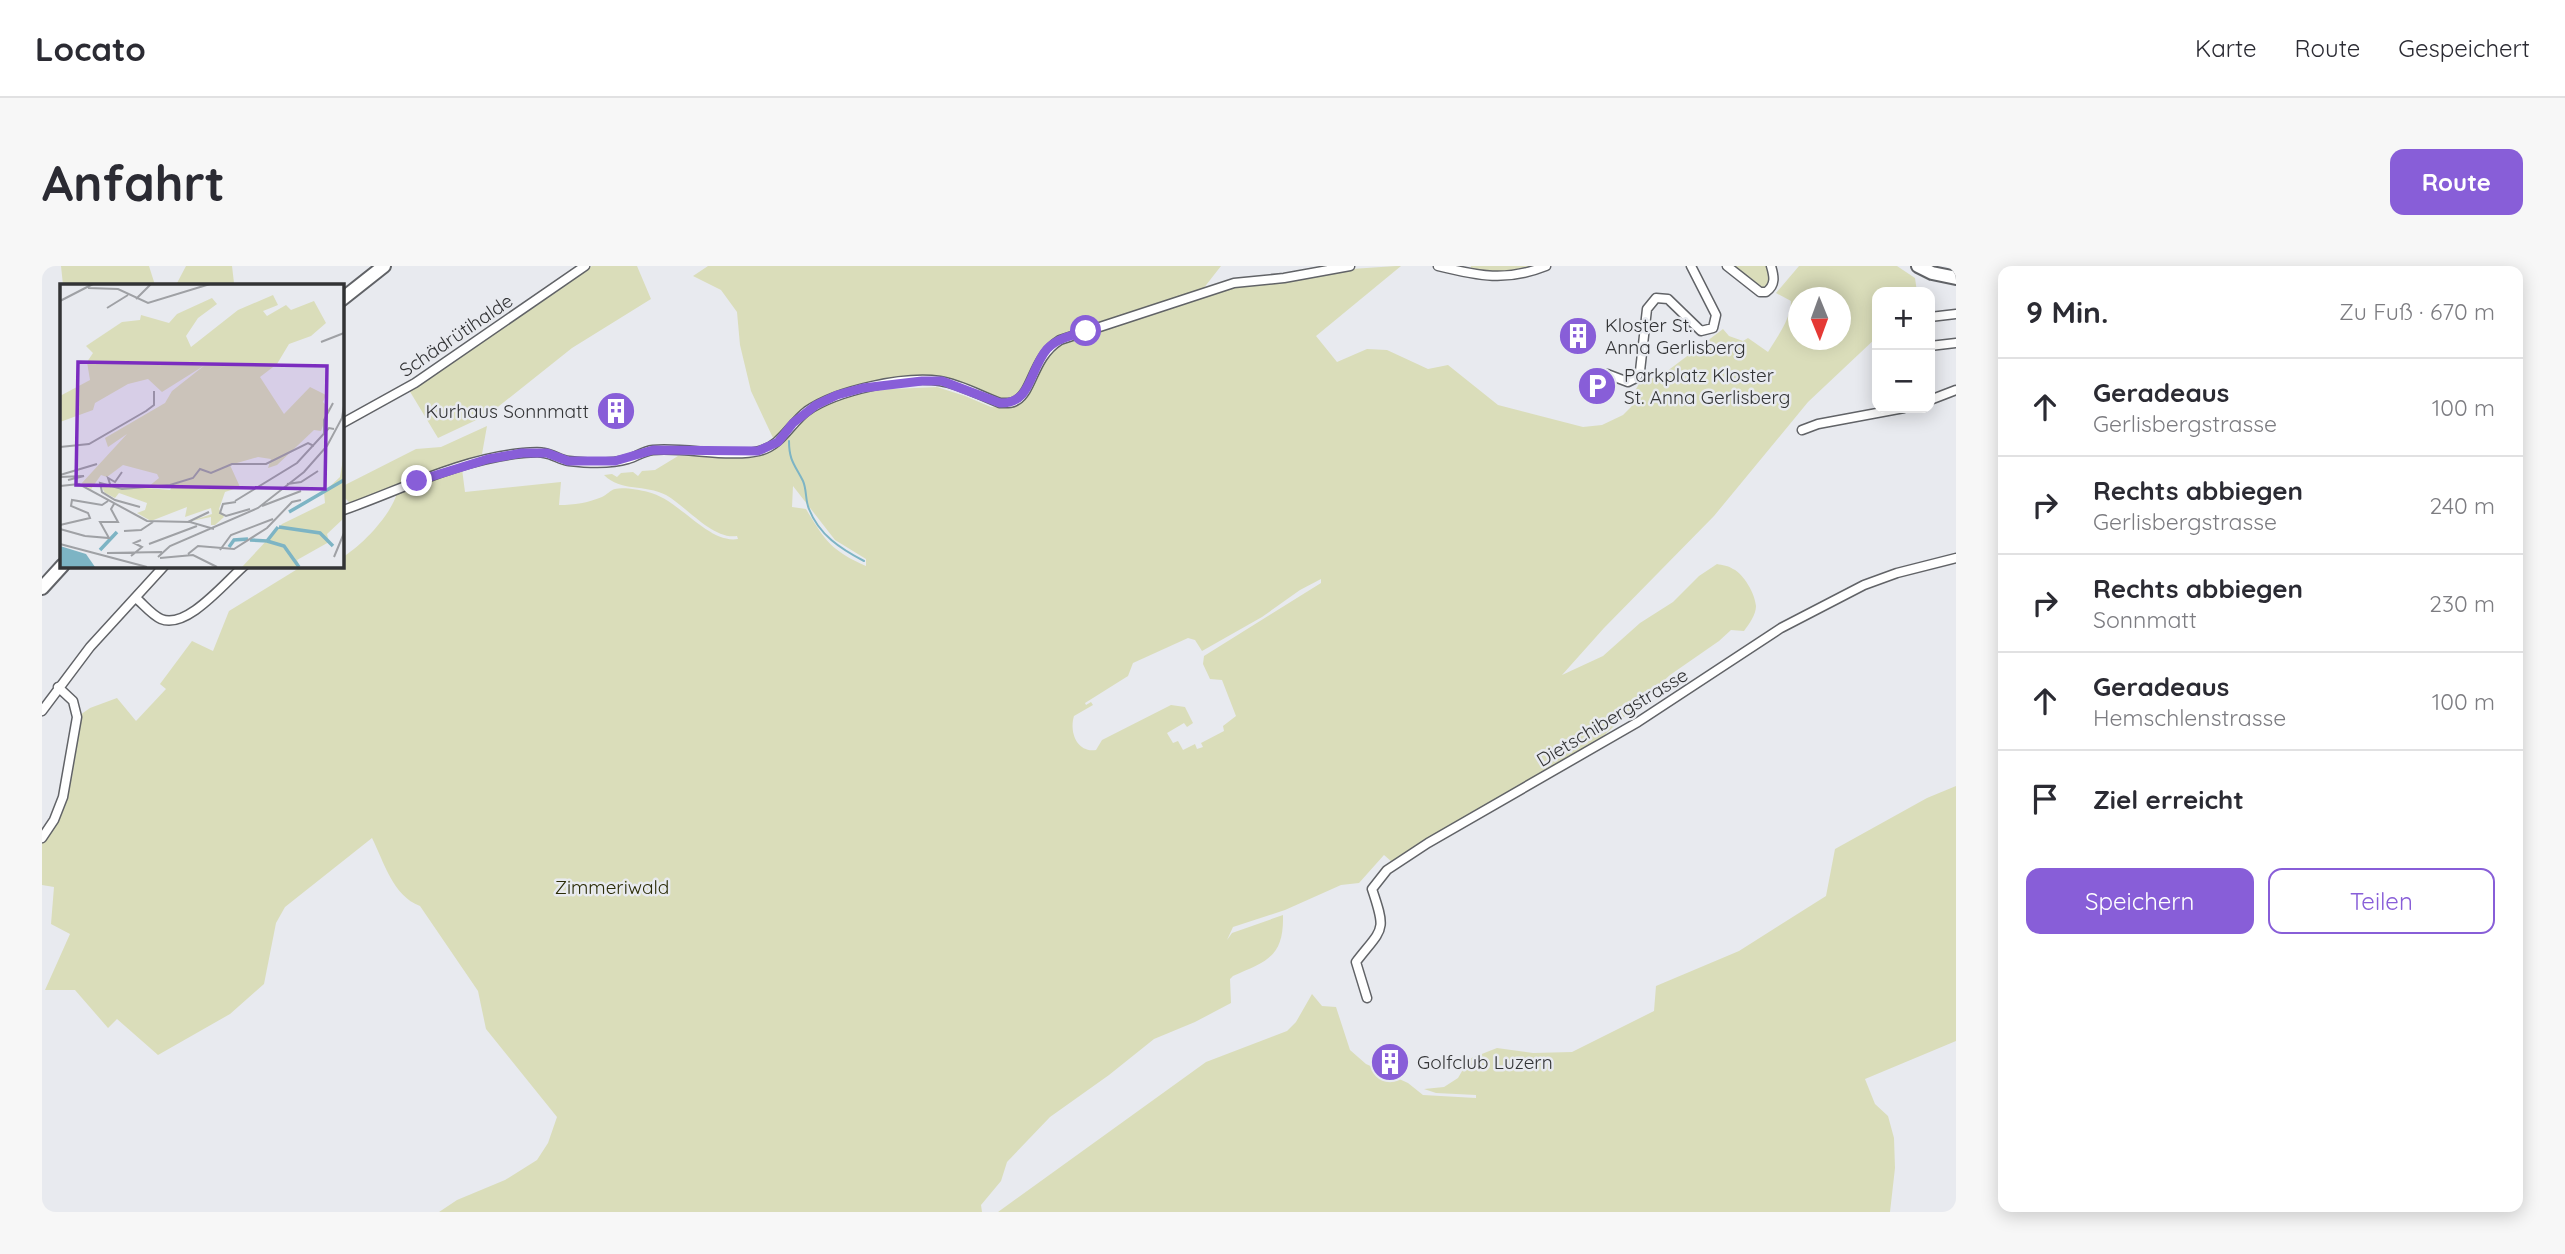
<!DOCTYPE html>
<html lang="de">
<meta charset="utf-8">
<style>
body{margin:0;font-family:Quicksand,sans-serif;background:#f7f7f7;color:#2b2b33}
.controls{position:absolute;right:21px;top:21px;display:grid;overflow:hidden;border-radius:14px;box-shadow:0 4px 18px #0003}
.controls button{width:63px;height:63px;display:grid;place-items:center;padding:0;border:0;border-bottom:2px solid #e1e1e2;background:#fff;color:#2b2b33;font:35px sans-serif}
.compass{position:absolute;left:1746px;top:21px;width:63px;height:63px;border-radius:50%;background:#fff;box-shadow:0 4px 18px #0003;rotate:179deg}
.stop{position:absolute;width:21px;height:21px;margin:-16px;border:5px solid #885ed8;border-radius:50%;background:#fff}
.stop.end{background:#885ed8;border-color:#fff;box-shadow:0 2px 7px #0008}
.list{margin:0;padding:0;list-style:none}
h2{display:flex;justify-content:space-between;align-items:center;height:91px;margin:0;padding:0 28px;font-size:30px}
h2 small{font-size:23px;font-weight:400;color:#7c7c81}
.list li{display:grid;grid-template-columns:46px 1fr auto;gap:21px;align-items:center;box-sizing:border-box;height:98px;padding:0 28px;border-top:2px solid #e1e1e2}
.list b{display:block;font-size:26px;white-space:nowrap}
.list p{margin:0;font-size:23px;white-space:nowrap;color:#7c7c81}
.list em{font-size:23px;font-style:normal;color:#7c7c81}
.actions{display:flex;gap:14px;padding:21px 28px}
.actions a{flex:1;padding:16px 0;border:2px solid #885ed8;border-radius:14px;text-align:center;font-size:24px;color:#885ed8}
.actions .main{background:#885ed8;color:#fff}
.icon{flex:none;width:38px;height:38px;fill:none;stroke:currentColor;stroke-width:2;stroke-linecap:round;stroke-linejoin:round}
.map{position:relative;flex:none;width:1914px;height:946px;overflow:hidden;border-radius:14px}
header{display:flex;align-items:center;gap:42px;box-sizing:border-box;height:98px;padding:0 35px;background:#fff;border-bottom:2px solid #e1e1e2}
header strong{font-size:33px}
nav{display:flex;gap:38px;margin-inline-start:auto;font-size:24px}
.intro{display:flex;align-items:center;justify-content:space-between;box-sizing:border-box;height:168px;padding:0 42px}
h1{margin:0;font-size:49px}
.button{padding:18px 32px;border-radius:14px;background:#885ed8;color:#fff;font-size:24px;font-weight:700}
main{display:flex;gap:42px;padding:0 42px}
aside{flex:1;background:#fff;border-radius:14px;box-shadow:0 4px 18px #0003}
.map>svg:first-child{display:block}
.green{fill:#daddba;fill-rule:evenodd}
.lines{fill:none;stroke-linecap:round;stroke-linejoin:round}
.stream{stroke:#7db4c4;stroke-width:2}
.street-casing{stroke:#616367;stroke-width:11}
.secondary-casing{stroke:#616367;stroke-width:16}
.street{stroke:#fff;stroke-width:8}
.secondary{stroke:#fff;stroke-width:12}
.route{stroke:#885ed8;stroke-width:9}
.labels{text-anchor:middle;stroke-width:5;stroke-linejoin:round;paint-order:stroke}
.poi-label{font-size:19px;fill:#323335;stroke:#e8eaef;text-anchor:start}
.street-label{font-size:19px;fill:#323335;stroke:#e8eaef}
.park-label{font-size:19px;fill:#2b2c07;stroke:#e8eaef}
.inset-river{fill:none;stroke:#7db4c4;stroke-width:3.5}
.inset-road{fill:none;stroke:#9fa1a5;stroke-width:2}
.view{fill:#7b2cbf;fill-opacity:0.15;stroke:#7b2cbf;stroke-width:3.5}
.inset-edge{fill:none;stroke:#323335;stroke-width:3.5}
</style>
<header>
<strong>Locato</strong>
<nav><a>Karte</a><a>Route</a><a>Gespeichert</a></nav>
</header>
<div class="intro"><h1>Anfahrt</h1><a class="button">Route</a></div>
<main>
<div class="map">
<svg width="1914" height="946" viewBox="0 0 1914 946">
<rect width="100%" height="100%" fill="#e8eaef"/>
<path class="green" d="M19 0H107L113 19H21Z
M144 0H190L192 17 190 19H134Z
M550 0H595L609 33 530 82 447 148 396 172 367 124Z
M666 0H1179L1161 23 1025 67C992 80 991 106 973 132L958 135 881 112 823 118 759 147 732 174 709 125 698 79 695 46 679 24 651 10Z
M1354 0H1359L1274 70 1295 96 1325 83 1345 84 1386 103 1406 99 1456 139 1541 161 1560 159 1581 149 1589 141 1594 123 1598 116 1620 109 1681 63 1687 70 1701 75 1706 72 1726 86C1735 71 1749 53 1749 35L1734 27 1757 0H1855L1873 12 1875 26H1835V71L1766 136 1672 250 1562 362 1520 409 1561 390 1598 357 1631 336 1657 310 1675 298C1680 299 1687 300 1691 303 1702 308 1713 328 1714 340 1714 349 1707 358 1702 365L1689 364 1677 375 1628 409 1558 473 1350 596 1342 589 1317 617 1299 619 1243 644 1191 661 1185 674 1190 667 1241 649C1242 691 1225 695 1191 710L1188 713 1189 737 1153 756 1112 773 1067 809 1008 851 965 896 959 915 939 939 940 946H397L415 934 463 914 495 894 506 877 515 851 444 763 436 725 378 640C351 630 342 596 330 572L243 641 234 657 222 718 188 748 116 789 75 753 66 762 33 724H3L28 668 9 658 12 621 0 619V576L19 543 30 511 38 449 48 442 75 432 94 455 124 423 118 418 150 375 171 385 187 345 262 299H299V292C319 281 349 249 355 227L388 212 420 203 423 226 519 216 517 239C533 239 545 237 560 231 565 229 568 224 573 223 582 221 597 224 606 226 637 233 666 278 696 273L695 270C671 274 645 241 624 229 603 218 579 226 562 209L570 208 575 211 579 207 591 206 596 210 600 205 613 204 636 190 708 191 729 185 756 154 796 130 797 133 829 124 895 121 923 130 949 141 967 142 978 136 1008 84 1050 64 1170 24 1197 18 1241 14 1295 4ZM1756 32H1798V74H1756ZM751 220 793 274 824 293V300C790 285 783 275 764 243L750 241ZM1279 313V317L1162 390 1161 398 1168 413 1180 414 1194 450 1181 460 1182 465 1159 477 1161 481 1155 483 1153 478 1141 484 1136 475 1131 477 1125 467 1142 457 1145 461 1151 457 1143 441 1129 439 1060 474 1054 484C1035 487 1027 466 1032 450L1051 439 1049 436 1044 439 1043 437 1086 410 1091 397 1146 372 1153 374 1160 385 1220 351 1258 324Z
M1429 0H1497L1470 8 1428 5Z
M1688 0H1726L1729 17 1723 22H1717Z
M445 160 440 188 389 206 345 225 309 238 299 228V221L374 183 399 181Z
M1914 520V775L1823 813 1833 838 1846 850 1852 872 1853 902 1848 946H956L1164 796 1245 765 1254 756 1270 728 1280 740 1294 741 1308 784 1324 798 1366 817 1381 829 1434 832V829L1394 827 1382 823 1402 821 1416 812 1427 793 1455 782 1491 787 1530 786 1612 745 1614 720 1697 685 1784 630 1793 583 1885 532Z"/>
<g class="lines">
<path class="stream" d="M747 175C747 195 753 199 761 215 765 224 763 234 767 243 777 269 799 283 822 295"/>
<g class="street-casing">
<path id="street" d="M1396 0C1437 10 1464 16 1504 0
M1685 0 1718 26H1724C1734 19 1732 10 1729 0
M1888 51 1914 48
M1888 80 1914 77
M1565 108 1586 116 1594 112 1598 105 1605 43 1614 32 1626 33 1659 65 1671 62 1674 49 1649 0
M1888 134 1914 124
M299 158 373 117 543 0
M1760 164 1776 158 1862 142
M299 245C359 224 417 193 481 187 488 187 496 185 502 187 511 188 518 194 527 195 544 197 570 198 586 193 594 191 601 185 611 184 642 181 689 192 717 185 739 180 748 158 765 145 795 124 862 110 898 115 918 118 939 130 958 137 964 137 970 138 975 134 991 124 991 91 1018 74L1192 17 1242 12 1308 0
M94 332C102 339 110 349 119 353 145 364 184 315 203 299
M0 445 48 381 123 299
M0 572 12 554 21 531 35 451 31 435 16 421
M1325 732 1314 696C1341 661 1345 667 1330 623L1345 604 1386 577 1596 456 1739 362 1822 319 1855 307 1914 292"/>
</g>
<g class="secondary-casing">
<path id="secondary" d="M1876 0 1890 7 1914 12
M299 34 342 0
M0 322 21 299"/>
</g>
<use href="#street" class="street"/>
<use href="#secondary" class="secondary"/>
</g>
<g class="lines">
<path class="route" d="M375 215 446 193 480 187H505L526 195H573L611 184 716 185 736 176 751 157 774 139 795 129 821 122 880 115H900L958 137C990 138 987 104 1005 83 1014 73 1030 69 1044 65"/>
</g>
<defs>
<g id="building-disc" transform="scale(2.0125)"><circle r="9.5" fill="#885ed8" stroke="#e8eaef"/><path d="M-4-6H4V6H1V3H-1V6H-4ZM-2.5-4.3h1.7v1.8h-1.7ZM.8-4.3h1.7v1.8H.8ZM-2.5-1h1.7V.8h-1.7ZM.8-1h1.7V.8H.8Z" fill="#fff"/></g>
<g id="parking-disc" transform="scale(2.0125)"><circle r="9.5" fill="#885ed8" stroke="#e8eaef"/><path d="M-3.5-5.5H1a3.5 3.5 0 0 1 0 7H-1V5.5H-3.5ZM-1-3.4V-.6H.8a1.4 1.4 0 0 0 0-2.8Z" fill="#fff"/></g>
</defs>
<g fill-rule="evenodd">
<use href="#building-disc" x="1536" y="70"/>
<use href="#parking-disc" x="1555" y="120"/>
<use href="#building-disc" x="574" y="145"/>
<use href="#building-disc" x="1348" y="796"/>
</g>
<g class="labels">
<g class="poi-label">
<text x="1563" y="66">Kloster St.<tspan x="1563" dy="22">Anna Gerlisberg</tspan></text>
<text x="1582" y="116">Parkplatz Kloster<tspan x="1582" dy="22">St. Anna Gerlisberg</tspan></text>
<text x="547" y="152" text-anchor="end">Kurhaus Sonnmatt</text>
<text x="1375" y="803">Golfclub Luzern</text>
</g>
<g class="street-label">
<text transform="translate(414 69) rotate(-34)" y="7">Schädrütihalde</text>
<text transform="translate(1570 451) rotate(-31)" y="7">Dietschibergstrasse</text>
</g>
<g class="park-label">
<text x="570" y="628">Zimmeriwald</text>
</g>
</g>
<g transform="translate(18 18)">
<rect width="284" height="284" fill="#e8eaef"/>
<path d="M213 11 218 21 203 27 207 32 226 21 231 26 254 17 266 39 251 52 229 60 217 80 200 93 224 130 250 103 266 111 263 118 269 125 261 147 254 146 217 181 208 184 211 175 198 173 170 181 180 203 165 208 159 225 164 233 155 241H151V233L131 237 152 230 151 224 125 233 127 223 91 237 77 229 85 226 87 219 59 209 55 214 45 209 40 200 110 206 113 201 88 203 99 194 97 190 63 181 47 193 41 191 31 205 21 200 67 150 48 163 45 154 105 119 112 107 145 81 102 108 88 95 68 100 35 119 33 126 0 138V112L30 96 27 78 33 69 26 62 62 38 80 36 81 31 109 39 117 30 152 14 157 20 138 34 126 52 131 63 178 26ZM283 175V235L267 250 269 258 237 276 240 283H182L222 240 265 219 264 208 280 193Z" fill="#daddba"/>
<path d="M0 262 26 270 35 283H0Z" fill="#7db4c4"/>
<path class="inset-river" d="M229 228 284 196M219 243 260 249 273 262M190 256 207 257 218 243M207 257 224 262 239 283M169 263 174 256 188 255M40 266 57 248"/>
<path class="inset-road" d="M28 4 58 5 88 19 150 0M76 15 91 0M0 17 33 0M47 24 68 11M261 58 284 49M264 151V136L273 119M0 163 29 160 86 127 94 121V107M0 191 37 180M0 193 24 192 8 196M227 200 241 198 258 187M0 202 19 200 87 237 130 238 154 245M51 203 48 194 55 198 62 188M175 217 237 179 269 144 274 145M176 218 163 220 160 229 166 232 190 225M202 222 241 207M80 223 55 216 42 208 40 199 62 205 110 201 133 194 140 185 151 189 172 180H206L248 159 254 162M128 238 149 228M0 241 30 234 28 229 11 222 12 216 42 221 48 217M0 245 25 252M64 247 81 246 93 238M25 252 49 254 40 238H58L51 225 54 220M0 260 87 283M89 260 137 242M160 266 171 251 213 235M47 269 102 268M128 270 138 262 174 265 207 244 232 218 241 216M71 272 82 263 74 259 81 256M98 273 110 262 198 224 244 188 267 162 282 134 284 122M274 273 284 249M100 274 133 271 157 283"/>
<path class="view" d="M18 78 267 82 265 205 16 201Z"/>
<rect width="284" height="284" class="inset-edge"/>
</g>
</svg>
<div class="controls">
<button>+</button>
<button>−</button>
</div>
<svg class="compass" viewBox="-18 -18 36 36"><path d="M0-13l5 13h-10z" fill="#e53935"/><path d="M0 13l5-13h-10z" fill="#7c7c81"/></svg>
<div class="stop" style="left:1044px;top:65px"></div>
<div class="stop end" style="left:375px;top:215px"></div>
</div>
<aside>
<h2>9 Min.<small>Zu Fuß · 670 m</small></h2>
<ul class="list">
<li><svg class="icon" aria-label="ahead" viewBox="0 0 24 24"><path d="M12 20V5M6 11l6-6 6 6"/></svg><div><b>Geradeaus</b><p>Gerlisbergstrasse</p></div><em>100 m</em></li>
<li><svg class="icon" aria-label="right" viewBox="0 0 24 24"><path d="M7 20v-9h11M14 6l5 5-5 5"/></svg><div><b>Rechts abbiegen</b><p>Gerlisbergstrasse</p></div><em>240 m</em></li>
<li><svg class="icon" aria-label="right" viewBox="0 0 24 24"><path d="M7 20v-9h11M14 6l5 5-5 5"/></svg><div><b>Rechts abbiegen</b><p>Sonnmatt</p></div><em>230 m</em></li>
<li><svg class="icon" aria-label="ahead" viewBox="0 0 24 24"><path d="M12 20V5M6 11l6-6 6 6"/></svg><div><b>Geradeaus</b><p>Hemschlenstrasse</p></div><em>100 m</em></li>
<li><svg class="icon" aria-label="arrive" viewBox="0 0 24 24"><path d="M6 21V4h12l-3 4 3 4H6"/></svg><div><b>Ziel erreicht</b></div></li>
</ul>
<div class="actions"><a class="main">Speichern</a><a>Teilen</a></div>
</aside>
</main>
